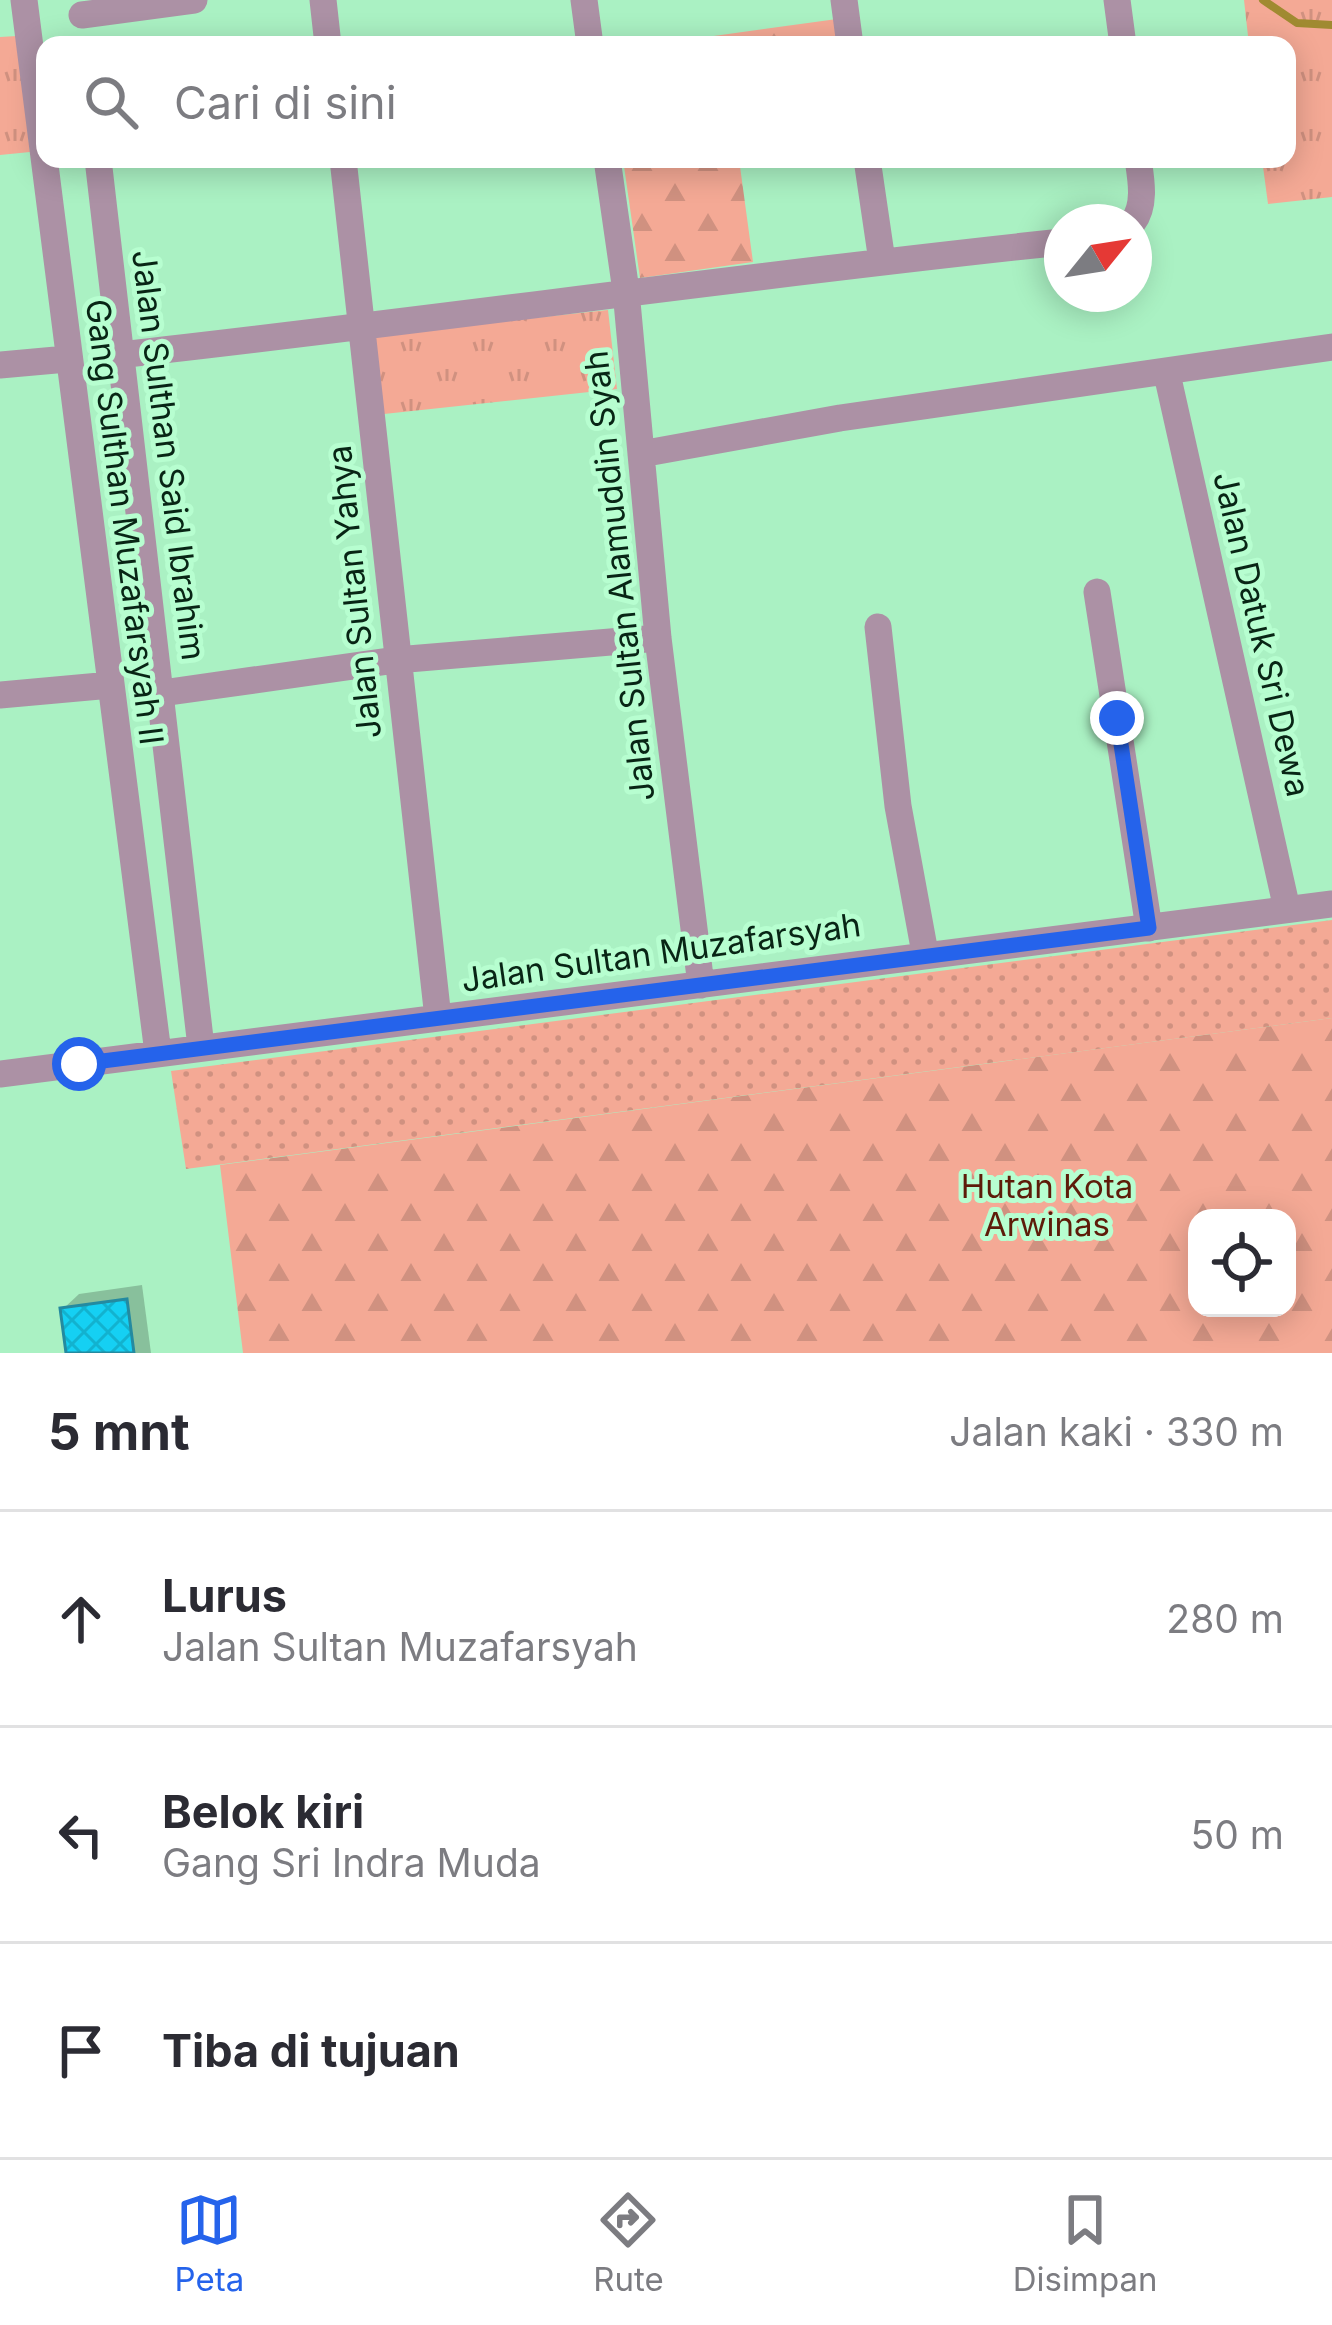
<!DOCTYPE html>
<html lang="id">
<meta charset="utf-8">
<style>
body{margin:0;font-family:Inter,sans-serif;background:#f2f2f3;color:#2b2b33}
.controls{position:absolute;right:36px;bottom:36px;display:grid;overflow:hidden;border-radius:24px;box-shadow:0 6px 30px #0003}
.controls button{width:108px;height:108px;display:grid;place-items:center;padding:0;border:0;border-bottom:3px solid #e1e1e2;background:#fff;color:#2b2b33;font:60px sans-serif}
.compass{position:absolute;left:1044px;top:204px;width:108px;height:108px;border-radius:50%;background:#fff;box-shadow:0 6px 30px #0003;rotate:60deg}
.stop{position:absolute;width:36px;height:36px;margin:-27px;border:9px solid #2563eb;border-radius:50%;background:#fff}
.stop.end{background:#2563eb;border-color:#fff;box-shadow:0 3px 12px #0008}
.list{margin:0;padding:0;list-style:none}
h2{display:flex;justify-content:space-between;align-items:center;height:156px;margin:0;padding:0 48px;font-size:51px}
h2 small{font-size:39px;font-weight:400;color:#7c7c81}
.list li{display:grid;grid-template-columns:78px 1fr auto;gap:36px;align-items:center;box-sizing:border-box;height:216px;padding:0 48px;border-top:3px solid #e1e1e2}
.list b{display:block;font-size:45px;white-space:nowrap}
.list p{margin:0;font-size:39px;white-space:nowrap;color:#7c7c81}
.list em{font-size:39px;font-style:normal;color:#7c7c81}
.icon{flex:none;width:66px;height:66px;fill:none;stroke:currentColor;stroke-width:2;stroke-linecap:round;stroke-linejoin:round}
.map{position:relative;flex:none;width:1332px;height:1353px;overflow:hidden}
.search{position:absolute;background:#fff;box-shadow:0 6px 30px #0003;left:36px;right:36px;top:36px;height:132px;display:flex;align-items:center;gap:30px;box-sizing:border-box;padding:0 42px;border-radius:24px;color:#7c7c81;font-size:45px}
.sheet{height:804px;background:#fff}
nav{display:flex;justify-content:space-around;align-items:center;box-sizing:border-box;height:168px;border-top:3px solid #e1e1e2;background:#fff;font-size:33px;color:#7c7c81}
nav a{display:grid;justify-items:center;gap:6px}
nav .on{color:#2563eb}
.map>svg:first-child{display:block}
.grass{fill:url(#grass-tufts)}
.forest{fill:url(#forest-firs);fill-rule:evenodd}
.park{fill:url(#park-dots)}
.shadow{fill:#0003}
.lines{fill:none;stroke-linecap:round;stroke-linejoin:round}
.stream{stroke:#a08a31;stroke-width:8}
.building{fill:url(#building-cross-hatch);stroke:#248aa0;stroke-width:3}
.minor{stroke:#ac91a5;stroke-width:27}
.route{stroke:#2563eb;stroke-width:15}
.labels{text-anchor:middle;stroke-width:10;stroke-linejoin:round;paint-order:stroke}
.street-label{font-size:33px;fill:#082515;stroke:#b7fed0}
.park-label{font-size:33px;fill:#5d1b09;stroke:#b7fed0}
</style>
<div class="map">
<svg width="1332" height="1353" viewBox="0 0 1332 1353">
<defs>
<pattern id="grass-tufts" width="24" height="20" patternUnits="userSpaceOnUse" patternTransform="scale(3)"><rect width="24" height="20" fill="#f4a995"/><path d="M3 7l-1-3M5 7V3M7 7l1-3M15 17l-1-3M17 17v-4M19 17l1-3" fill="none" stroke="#d09180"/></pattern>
<pattern id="forest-firs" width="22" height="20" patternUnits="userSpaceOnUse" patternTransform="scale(3)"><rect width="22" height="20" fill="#f4a995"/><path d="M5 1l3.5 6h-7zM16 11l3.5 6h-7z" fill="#d09180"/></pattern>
<pattern id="park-dots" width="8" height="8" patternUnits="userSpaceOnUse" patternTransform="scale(3)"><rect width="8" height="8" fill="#f4a995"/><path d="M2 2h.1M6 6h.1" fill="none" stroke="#d09180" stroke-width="1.8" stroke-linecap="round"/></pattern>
<pattern id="building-cross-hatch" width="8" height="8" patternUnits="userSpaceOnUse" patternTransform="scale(3)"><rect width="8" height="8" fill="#15d0f3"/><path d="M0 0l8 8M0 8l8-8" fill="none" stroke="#12b2cf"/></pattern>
</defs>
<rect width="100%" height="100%" fill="#aaf1c3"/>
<path class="grass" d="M1244 0H1332V197L1268 204 1262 159H1287V45H1249Z
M17 36 30 152 0 155V37Z
M608 310 617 389 384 414 375 335Z"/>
<path class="forest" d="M837 19 841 45H649Z
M623 159H739L753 262 640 278Z
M1332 1018V1353H243L220 1165ZM1197 1218H1287V1308H1197Z"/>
<path class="park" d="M1332 920V1018L186 1169 171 1071Z"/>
<path class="shadow" d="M142 1285 151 1353H69L63 1309 79 1294Z"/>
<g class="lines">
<path class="stream" d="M1263 0 1297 23 1332 25"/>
</g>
<path class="building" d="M127 1299 134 1353H66L60 1308Z"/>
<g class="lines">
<path class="minor" d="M24 0 158 1053
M323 0 328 45
M584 0 590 45
M844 0 850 45
M1117 0 1123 45
M82 15 194 0
M98 159 201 1047
M343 159 438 1018
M607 159 626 291 658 638 701 985
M867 159 882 261
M1133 222C1146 205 1141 179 1138 159
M119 355C434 320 747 275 1062 242
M0 365 67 359
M1167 374 1287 909
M641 454 840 418 1332 347
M1097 592 1149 928
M878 627 898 806 925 953
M162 693 396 660 658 638
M0 695 111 685
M0 1074 1332 904"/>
</g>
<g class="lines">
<path class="route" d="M79 1064 1149 928 1117 718"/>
</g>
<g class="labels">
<g class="street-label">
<text transform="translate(169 455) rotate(83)" y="12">Jalan Sulthan Said Ibrahim</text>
<text transform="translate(125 522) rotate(83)" y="12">Gang Sulthan Muzafarsyah II</text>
<text transform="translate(619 576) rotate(-96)" y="12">Jalan Sultan Alamuddin Syah</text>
<text transform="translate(354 592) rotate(-96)" y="12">Jalan Sultan Yahya</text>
<text transform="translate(1262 634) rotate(77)" y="12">Jalan Datuk Sri Dewa</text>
<text transform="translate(661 952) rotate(-8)" y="12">Jalan Sultan Muzafarsyah</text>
</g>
<g class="park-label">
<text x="1047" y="1198">Hutan Kota<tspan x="1047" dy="38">Arwinas</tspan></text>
</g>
</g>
</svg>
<div class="controls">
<button><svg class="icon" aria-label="locate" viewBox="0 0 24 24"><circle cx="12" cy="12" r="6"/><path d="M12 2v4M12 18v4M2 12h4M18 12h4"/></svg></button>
</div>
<svg class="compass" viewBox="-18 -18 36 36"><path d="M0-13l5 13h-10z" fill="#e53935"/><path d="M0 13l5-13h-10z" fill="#7c7c81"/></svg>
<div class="stop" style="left:79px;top:1064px"></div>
<div class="stop end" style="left:1117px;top:718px"></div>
<div class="search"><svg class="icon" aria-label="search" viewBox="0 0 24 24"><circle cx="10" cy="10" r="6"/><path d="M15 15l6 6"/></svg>Cari di sini</div>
</div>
<section class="sheet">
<h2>5 mnt<small>Jalan kaki · 330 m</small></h2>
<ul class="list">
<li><svg class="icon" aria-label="ahead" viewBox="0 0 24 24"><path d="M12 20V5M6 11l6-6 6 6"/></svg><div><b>Lurus</b><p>Jalan Sultan Muzafarsyah</p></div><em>280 m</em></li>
<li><svg class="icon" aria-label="left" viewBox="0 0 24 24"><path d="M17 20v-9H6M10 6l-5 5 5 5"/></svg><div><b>Belok kiri</b><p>Gang Sri Indra Muda</p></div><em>50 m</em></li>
<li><svg class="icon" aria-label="arrive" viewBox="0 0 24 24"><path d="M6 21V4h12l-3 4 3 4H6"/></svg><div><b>Tiba di tujuan</b></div></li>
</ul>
</section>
<nav>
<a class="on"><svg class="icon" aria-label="map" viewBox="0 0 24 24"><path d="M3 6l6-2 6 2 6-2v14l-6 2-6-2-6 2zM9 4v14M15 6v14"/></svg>Peta</a>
<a><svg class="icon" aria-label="directions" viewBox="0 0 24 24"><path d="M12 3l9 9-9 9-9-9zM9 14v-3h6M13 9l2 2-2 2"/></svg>Rute</a>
<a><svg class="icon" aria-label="saved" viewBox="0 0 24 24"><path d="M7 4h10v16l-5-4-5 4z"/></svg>Disimpan</a>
</nav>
